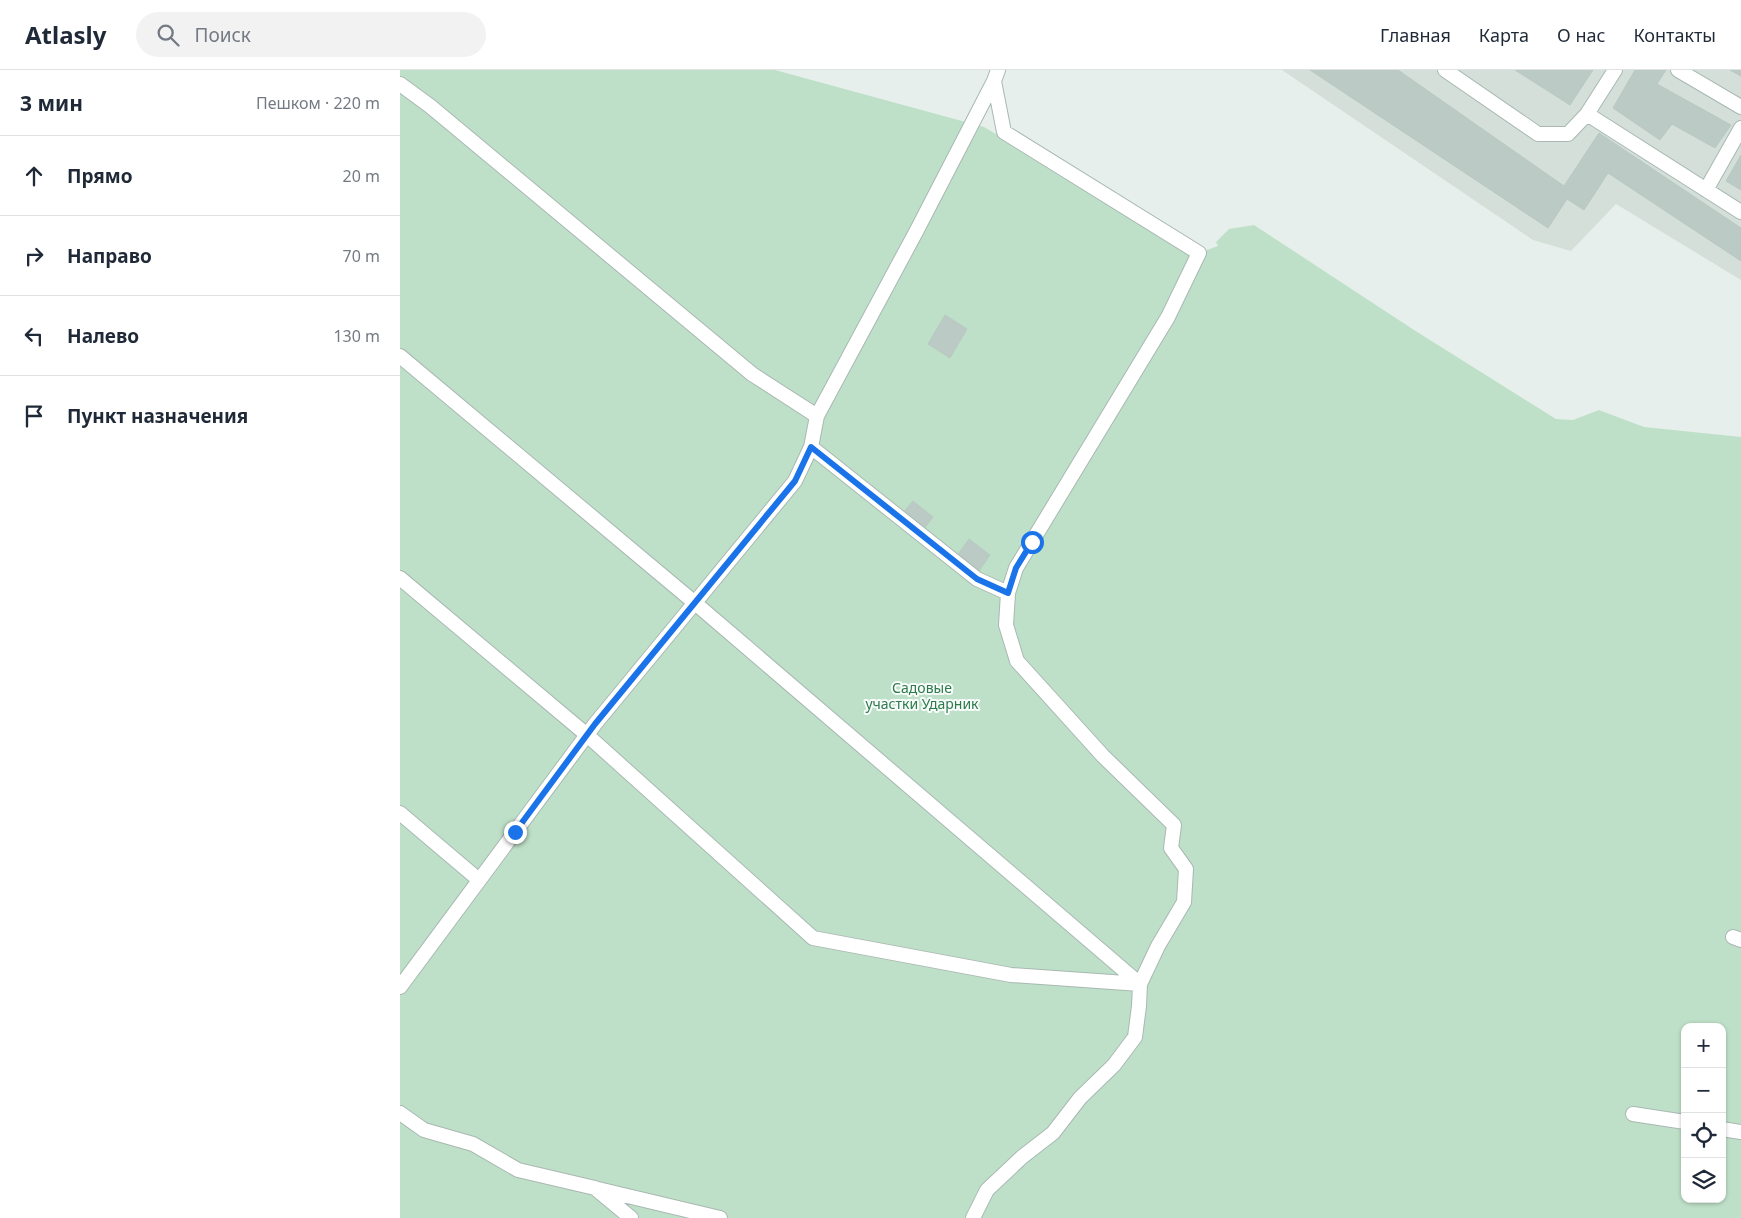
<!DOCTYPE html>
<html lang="ru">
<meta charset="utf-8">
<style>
body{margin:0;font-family:"Noto Sans",sans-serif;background:#f2f2f3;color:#1f2937}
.controls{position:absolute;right:15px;bottom:15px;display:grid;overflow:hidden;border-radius:10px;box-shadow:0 1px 4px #0004}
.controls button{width:45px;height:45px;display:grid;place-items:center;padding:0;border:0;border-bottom:1px solid #e0e1e3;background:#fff;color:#1f2937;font:25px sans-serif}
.stop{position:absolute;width:15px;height:15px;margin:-11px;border:4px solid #1a73e8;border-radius:50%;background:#fff}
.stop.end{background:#1a73e8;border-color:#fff;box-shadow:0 1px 5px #0008}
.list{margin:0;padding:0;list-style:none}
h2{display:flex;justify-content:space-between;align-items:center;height:65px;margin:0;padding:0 20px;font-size:21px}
h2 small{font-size:16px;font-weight:400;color:#747a83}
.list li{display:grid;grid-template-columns:32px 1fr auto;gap:15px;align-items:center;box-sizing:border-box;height:80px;padding:0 20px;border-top:1px solid #e0e1e3}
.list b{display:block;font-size:19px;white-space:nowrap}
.list em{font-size:16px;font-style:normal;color:#747a83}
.icon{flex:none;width:28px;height:28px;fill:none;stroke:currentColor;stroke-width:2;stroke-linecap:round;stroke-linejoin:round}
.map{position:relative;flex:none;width:1341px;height:1148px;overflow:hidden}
header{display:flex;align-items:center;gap:30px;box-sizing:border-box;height:70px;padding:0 25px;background:#fff;border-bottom:1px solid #e0e1e3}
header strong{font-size:24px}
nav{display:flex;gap:28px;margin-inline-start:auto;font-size:18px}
.search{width:350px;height:45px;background:#f2f2f3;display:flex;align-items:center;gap:12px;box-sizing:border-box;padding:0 18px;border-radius:28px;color:#747a83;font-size:19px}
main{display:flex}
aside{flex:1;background:#fff}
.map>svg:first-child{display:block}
.built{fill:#d4dfda}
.green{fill:#bfe0c8;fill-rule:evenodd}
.building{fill:#bbcac4;stroke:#b8c9c2}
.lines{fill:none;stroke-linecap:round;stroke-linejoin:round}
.service-casing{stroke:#a8b8b2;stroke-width:16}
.service{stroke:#fff;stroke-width:14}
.route{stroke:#1a73e8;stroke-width:6}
.labels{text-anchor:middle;stroke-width:4;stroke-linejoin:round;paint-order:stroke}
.park-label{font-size:14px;fill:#2d7a4b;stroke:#f7fbf9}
</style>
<header>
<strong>Atlasly</strong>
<div class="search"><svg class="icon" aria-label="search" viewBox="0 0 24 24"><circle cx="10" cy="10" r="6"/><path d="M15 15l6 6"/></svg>Поиск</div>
<nav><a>Главная</a><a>Карта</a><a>О нас</a><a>Контакты</a></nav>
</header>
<main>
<aside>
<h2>3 мин<small>Пешком · 220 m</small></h2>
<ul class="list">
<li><svg class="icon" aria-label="ahead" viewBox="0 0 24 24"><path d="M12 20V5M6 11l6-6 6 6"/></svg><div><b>Прямо</b></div><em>20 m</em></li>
<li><svg class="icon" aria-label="right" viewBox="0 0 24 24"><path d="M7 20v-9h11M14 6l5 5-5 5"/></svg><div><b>Направо</b></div><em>70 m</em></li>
<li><svg class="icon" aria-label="left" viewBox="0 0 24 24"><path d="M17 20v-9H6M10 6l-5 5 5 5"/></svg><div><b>Налево</b></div><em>130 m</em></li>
<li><svg class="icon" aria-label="arrive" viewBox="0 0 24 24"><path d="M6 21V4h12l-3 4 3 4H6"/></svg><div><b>Пункт назначения</b></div></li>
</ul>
</aside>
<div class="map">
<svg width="1341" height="1148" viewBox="0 0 1341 1148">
<rect width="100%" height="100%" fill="#e6efeb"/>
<path class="built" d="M882 0H1341V210L1216 134 1171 181 1133 170Z"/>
<path class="green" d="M0 0H375L584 57 799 183 818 176 816 172 829 159 854 155 1014 260 1156 349 1173 350 1199 340 1244 357 1341 367V1148H0ZM1285 957H1322V1129H1285Z"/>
<path class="building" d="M910 0H998L1164 116 1199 63 1341 158V191L1208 103 1184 140 1167 129 1148 158Z
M1115 0H1193L1170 35Z
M1235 0H1266L1257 14 1331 55 1315 78 1272 54 1260 70 1213 38Z
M1330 0H1341V6Z
M1341 85V120L1326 111Z
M545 245 567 259 550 288 528 274Z
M513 431 533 447 523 460 502 444Z
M569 469 590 485 579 501 557 486Z"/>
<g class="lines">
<g class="service-casing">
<path id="service" d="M1045 0 1138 64H1168L1187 44
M1215 0 1187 44 1341 142
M1278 0 1341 37
M0 14 30 36 352 304 417 346
M1306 120 1341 58
M0 286 295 533 740 914 611 905 413 868 187 665 0 508
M411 377 577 509 608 523
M0 743 79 810
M1333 867 1341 870
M0 917 195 654 395 411 411 377 417 346 517 160 594 11
M0 1043 24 1060 73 1074 118 1100 195 1118 231 1148
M1233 1044 1285 1052
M1322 1059 1341 1062
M198 1119 320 1148
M573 1148 587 1120 622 1087 653 1063 680 1028 714 995 735 967 739 936 740 914 758 876 784 832 786 799 771 778 774 755 703 686 617 591 606 555 608 523 616 498 768 247 799 183 604 62 594 11 598 0"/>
</g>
<use href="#service" class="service"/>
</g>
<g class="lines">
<path class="route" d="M115 762 195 654 395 411 411 377 577 509 608 523 616 498 632 472"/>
</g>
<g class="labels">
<g class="park-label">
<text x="522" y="623">Садовые<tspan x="522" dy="16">участки Ударник</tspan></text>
</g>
</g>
</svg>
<div class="controls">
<button>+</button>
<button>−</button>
<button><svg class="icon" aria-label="locate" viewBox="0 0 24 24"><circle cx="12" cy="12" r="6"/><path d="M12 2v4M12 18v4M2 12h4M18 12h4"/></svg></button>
<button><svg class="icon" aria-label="layers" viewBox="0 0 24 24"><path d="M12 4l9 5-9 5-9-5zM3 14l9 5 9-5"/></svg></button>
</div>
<div class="stop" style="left:632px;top:472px"></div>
<div class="stop end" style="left:115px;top:762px"></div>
</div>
</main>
